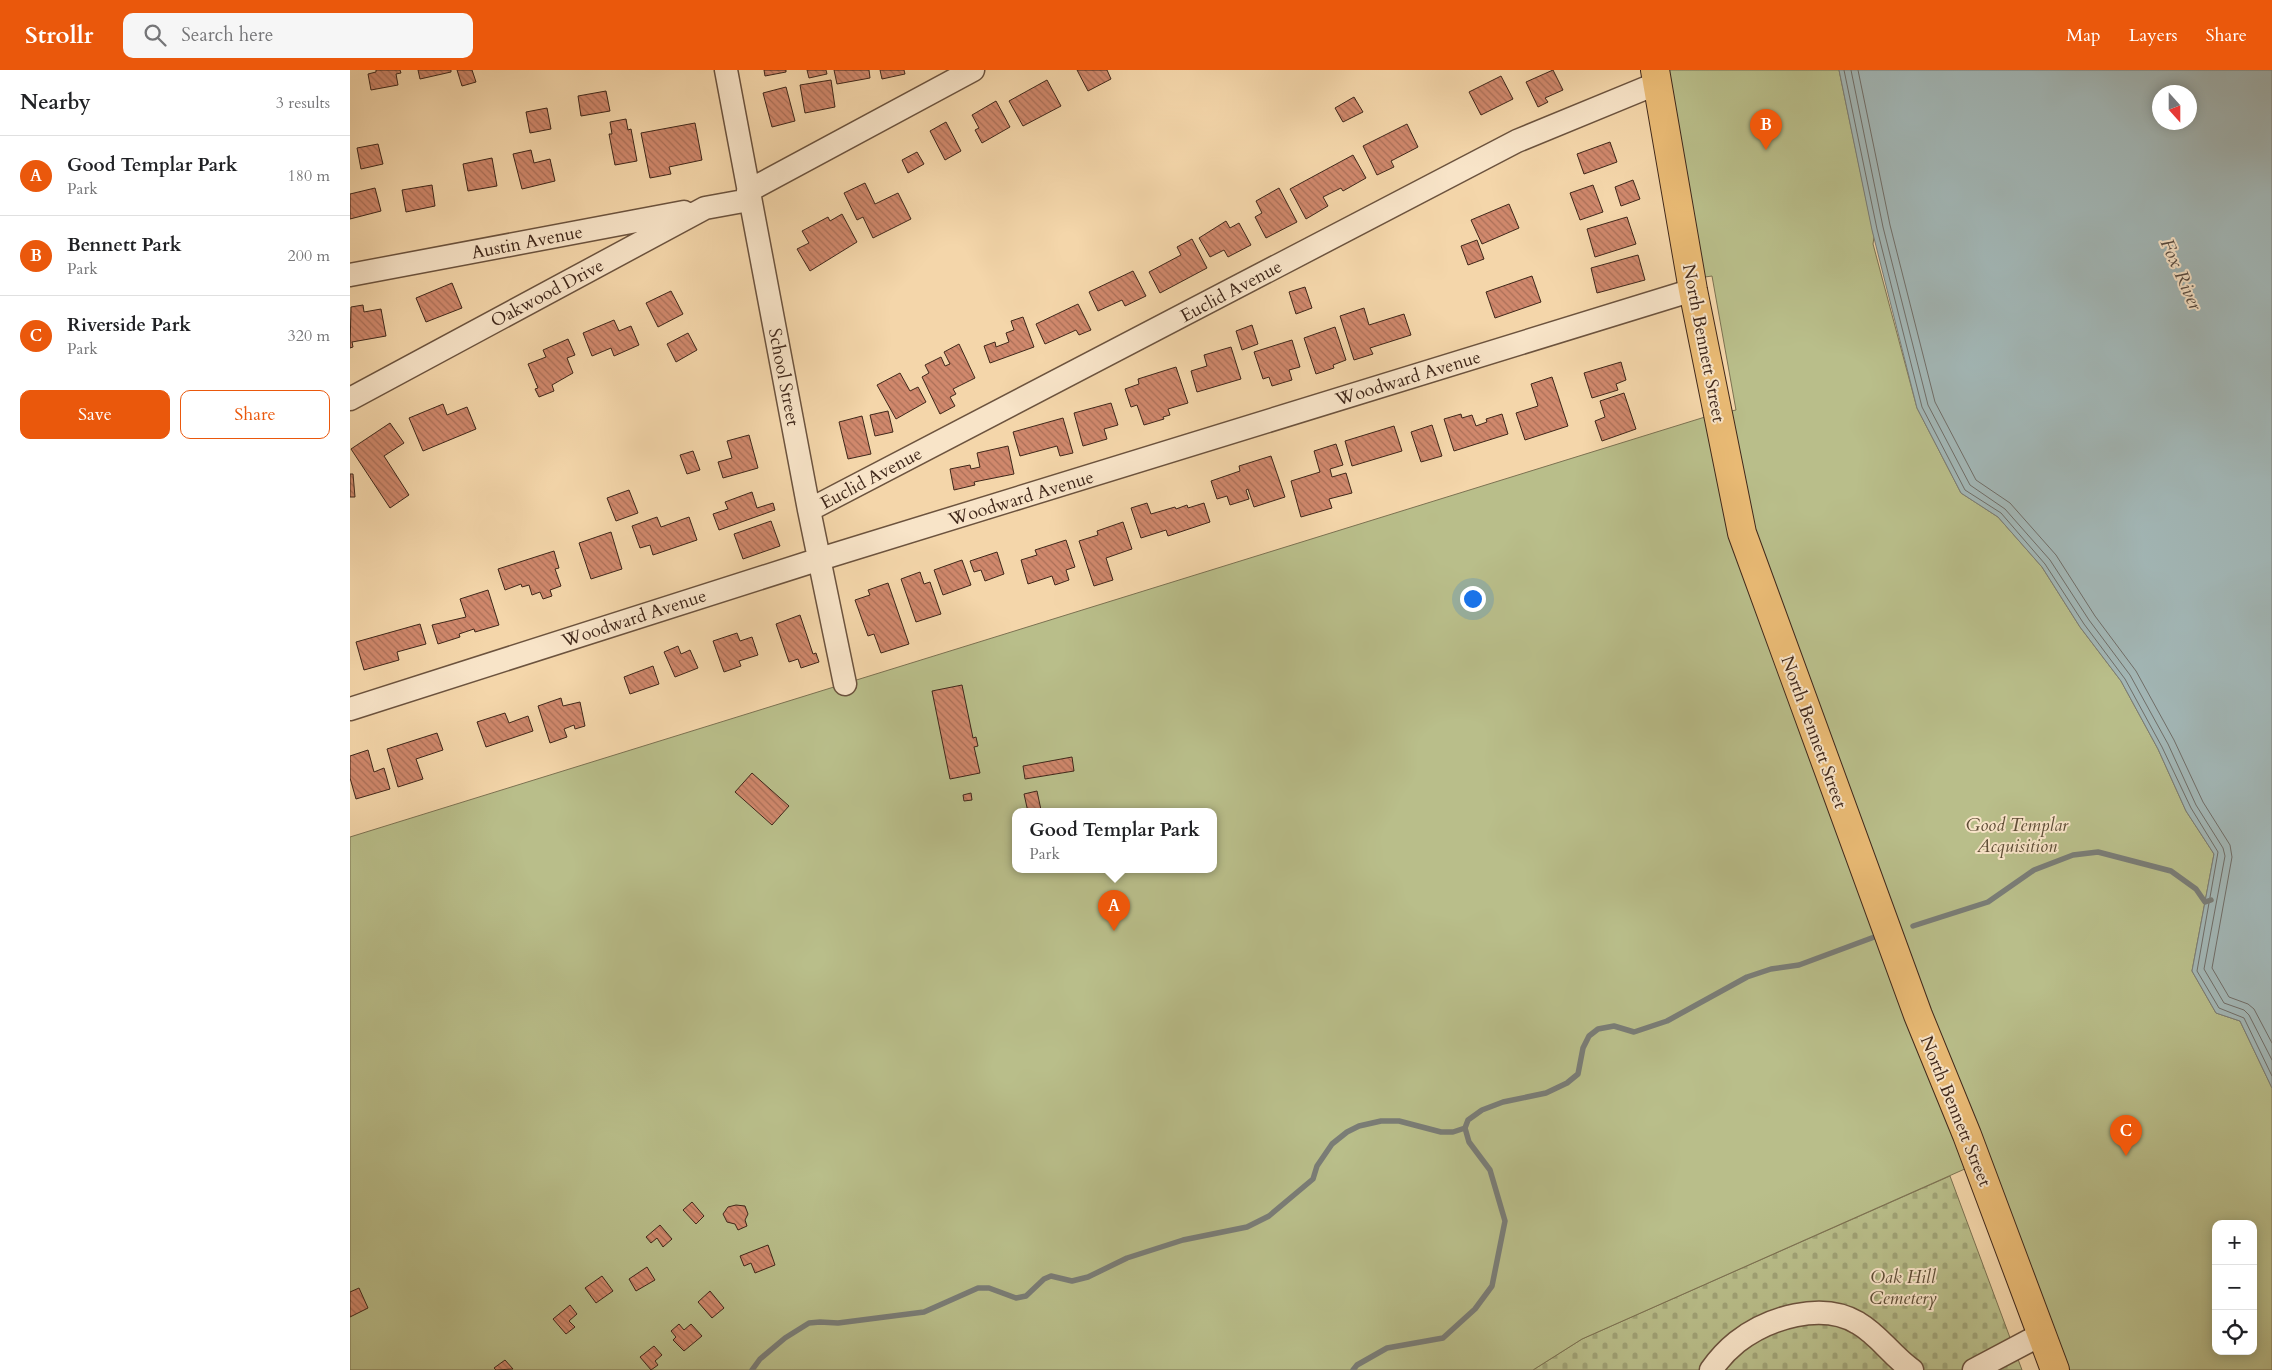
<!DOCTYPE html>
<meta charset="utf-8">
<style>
body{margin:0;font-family:Cardo,serif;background:#f6f6f6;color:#202124}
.controls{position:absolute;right:15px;bottom:15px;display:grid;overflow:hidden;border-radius:10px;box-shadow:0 2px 12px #0003}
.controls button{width:45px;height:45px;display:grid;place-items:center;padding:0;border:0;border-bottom:1px solid #e0e0e0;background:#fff;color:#202124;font:25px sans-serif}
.compass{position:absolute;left:1802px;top:15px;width:45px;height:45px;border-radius:50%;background:#fff;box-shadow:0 2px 12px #0003;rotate:159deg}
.you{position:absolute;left:1122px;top:528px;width:18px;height:18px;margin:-12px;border:4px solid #fff;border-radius:50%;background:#1a73e8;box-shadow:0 0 0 8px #1a73e833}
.badge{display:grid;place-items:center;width:32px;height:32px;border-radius:50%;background:#ea580c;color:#fff;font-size:16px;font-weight:700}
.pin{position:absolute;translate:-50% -41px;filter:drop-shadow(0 1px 2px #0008)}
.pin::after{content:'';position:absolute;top:26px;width:18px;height:15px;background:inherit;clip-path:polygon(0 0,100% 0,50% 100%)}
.popup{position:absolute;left:662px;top:738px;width:205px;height:65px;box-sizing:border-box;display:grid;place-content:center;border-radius:10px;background:#fff;filter:drop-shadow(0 1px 4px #0005);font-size:16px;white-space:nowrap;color:#757577}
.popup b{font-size:19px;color:#202124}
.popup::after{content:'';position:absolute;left:50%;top:100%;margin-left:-10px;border:10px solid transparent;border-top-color:#fff}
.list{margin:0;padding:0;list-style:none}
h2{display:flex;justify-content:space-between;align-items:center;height:65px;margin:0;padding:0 20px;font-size:21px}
h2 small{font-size:16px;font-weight:400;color:#757577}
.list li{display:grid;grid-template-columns:32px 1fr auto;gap:15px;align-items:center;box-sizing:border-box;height:80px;padding:0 20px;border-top:1px solid #e0e0e0}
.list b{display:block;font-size:19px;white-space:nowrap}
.list p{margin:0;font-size:16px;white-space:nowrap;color:#757577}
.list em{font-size:16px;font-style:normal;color:#757577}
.actions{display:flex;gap:10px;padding:15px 20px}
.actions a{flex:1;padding:11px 0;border:1px solid #ea580c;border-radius:10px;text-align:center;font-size:18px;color:#ea580c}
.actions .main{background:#ea580c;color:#fff}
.icon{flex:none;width:28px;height:28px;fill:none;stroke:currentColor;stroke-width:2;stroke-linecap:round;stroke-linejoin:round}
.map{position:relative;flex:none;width:1922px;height:1300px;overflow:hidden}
header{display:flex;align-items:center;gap:30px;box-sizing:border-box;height:70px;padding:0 25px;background:#ea580c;color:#fff}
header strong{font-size:24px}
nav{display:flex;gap:28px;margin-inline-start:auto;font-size:18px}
.search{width:350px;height:45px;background:#f6f6f6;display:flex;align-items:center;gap:12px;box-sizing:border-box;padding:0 18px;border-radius:10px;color:#757577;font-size:19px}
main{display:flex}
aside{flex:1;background:#fff}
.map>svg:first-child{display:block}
.cemetery{fill:url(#cemetery-stones);stroke:#7c7252}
.park{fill:#b9be8a;stroke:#7c7252;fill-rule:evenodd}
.water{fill:#a2b6b5;stroke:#7a7d77;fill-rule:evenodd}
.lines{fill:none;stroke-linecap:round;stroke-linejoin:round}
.shore{stroke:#706e68;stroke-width:1}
.stream{stroke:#7a7d77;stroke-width:5.5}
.building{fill:url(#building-back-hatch);stroke:#3f271a}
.minor-casing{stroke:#6c533e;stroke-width:25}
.major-casing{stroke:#3f271a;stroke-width:30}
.minor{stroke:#f8e4c8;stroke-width:22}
.major{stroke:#eabb75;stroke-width:28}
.labels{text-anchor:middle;stroke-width:4;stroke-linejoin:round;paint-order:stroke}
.street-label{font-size:18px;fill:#3f271a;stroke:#f8e4c8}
.park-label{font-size:18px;font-style:italic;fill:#5e4d36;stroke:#f8e4c8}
.water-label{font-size:19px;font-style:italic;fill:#584b41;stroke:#f8e4c8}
</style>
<header>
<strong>Strollr</strong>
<div class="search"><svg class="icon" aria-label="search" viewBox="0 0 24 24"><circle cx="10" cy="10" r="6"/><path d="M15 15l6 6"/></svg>Search here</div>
<nav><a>Map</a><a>Layers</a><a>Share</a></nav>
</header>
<main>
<aside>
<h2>Nearby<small>3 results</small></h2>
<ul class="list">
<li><span class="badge">A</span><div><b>Good Templar Park</b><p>Park</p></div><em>180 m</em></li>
<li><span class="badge">B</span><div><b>Bennett Park</b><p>Park</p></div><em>200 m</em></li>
<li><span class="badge">C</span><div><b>Riverside Park</b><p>Park</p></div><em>320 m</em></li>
</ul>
<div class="actions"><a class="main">Save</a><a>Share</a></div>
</aside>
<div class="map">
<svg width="1922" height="1300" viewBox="0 0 1922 1300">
<defs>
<pattern id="cemetery-stones" width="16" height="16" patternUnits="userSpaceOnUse" patternTransform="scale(1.25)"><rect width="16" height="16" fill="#b9be8a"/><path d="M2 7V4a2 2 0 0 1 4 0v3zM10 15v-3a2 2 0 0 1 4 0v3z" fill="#a0a376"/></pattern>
<pattern id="building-back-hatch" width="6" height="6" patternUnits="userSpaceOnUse" patternTransform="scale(1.25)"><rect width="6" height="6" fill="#d0886c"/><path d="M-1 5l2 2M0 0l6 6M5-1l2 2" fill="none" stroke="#aa6f58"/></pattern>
</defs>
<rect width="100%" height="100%" fill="#f4d6aa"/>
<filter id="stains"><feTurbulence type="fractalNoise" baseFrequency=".004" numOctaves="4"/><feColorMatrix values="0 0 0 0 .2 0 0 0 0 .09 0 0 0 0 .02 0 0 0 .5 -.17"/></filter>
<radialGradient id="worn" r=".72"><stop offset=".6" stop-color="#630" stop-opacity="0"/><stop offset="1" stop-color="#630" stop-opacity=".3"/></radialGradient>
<path class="cemetery" d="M1600 1106 1672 1300H1183L1232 1269Z"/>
<path class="park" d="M1313 0H1489L1524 167 1523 174 1567 338 1611 423 1648 447 1692 497 1730 557 1771 611 1808 679 1836 741 1864 784 1842 901 1866 943 1890 951 1922 1018V1300H1711L1617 1098 1232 1269 1183 1300H0V767L1355 347 1386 340 1362 206 1348 208ZM665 742H863V800H665ZM1866 1154H1903V1281H1866Z"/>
<path class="water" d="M1489 0H1922V1018L1890 951 1866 943 1842 901 1864 784 1836 741 1808 679 1771 611 1730 557 1692 497 1648 447 1611 423 1567 338 1522 160ZM1810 22H1840V52H1810Z"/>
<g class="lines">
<path class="shore" d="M1494 0 1527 159 1572 337 1615 420 1651 443 1695 494 1734 554 1775 609 1812 677 1841 738 1868 782 1847 901 1869 938 1894 948 1922 1006
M1501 0 1533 157 1578 335 1620 415 1655 439 1700 490 1739 550 1780 605 1818 674 1846 735 1873 778 1875 786 1854 899 1874 933 1894 940 1899 945 1922 990
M1508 0 1540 155 1585 332 1626 410 1660 433 1706 485 1745 546 1786 601 1824 670 1853 732 1880 775 1882 787 1862 898 1879 927 1898 934 1904 939 1922 973"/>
<path class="stream" d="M1563 856 1638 832 1684 800 1723 785 1748 782 1821 801 1846 819 1855 832 1861 830
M402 1300 410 1289 435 1268 459 1253 470 1252 488 1253 574 1242 628 1218H639L666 1228 676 1226 694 1209 701 1206 722 1211 738 1207 777 1188 833 1170 897 1157 919 1146 963 1109 967 1096 982 1074 997 1062 1009 1056 1031 1051H1049L1091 1062H1103L1115 1058
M1003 1300 1007 1295 1037 1278 1093 1268 1125 1239 1142 1216 1155 1151 1140 1100 1119 1072 1115 1058 1118 1050 1132 1040 1153 1032 1196 1023 1217 1013 1228 1004 1233 978 1239 966 1248 959 1264 956 1284 962 1317 951 1397 907 1421 899 1449 895 1527 866"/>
</g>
<path class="building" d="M26 0H50L51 3 46 4 48 15 21 20 18 4 26 2Z
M68 0H101V2L70 9Z
M107 0H122L126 12 112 16Z
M414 0H436V2L415 6Z
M457 0H476L477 4 459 8Z
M484 0H519L520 8 487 14Z
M530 0H554L555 4 532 9Z
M727 0H757L761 9 738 21Z
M1203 0 1213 20 1195 28 1198 32 1188 37 1176 12Z
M1151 6 1163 29 1131 45 1119 22Z
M481 10 485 37 455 43 450 15Z
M697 10 711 36 673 56 659 31Z
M436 17 445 51 422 57 413 23Z
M256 21 260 41 231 46 228 26Z
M1004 27 1013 42 993 52 985 38Z
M646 31 660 57 632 73 625 60 629 58 622 45Z
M197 38 201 59 180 63 176 42Z
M276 49 278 60 281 59 287 91 265 95 259 64H262L260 52Z
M596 52 611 81 595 90 580 61Z
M345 53 352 90 319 97 321 104 300 108 291 63Z
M1057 54 1068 77 1041 91 1044 97 1027 105 1013 76Z
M1260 72 1267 92 1234 104 1227 84Z
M28 74 33 94 11 99 7 78Z
M181 80 184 93 200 89 205 111 172 119 163 84Z
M567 82 574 94 558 103 552 90Z
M1003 85 1016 108 993 121 991 118 973 127 978 136 956 149 940 119Z
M142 88 147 116 118 121 113 94Z
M1283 110 1290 129 1271 136 1265 117Z
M515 113 525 134 548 123 561 149 523 168 513 147 507 150 494 123Z
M82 115 85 136 56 142 52 120Z
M1243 115 1253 142 1230 150 1220 123Z
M25 118 31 141 0 149V124Z
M929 118 947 152 916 168 905 147 912 143 906 131Z
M1159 134 1169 158 1132 174 1121 150Z
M492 144 507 172 460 201 447 179 459 173 452 161 478 147 480 151Z
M1277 147 1286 174 1245 187 1237 159Z
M876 151 880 158 889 153 901 175 878 187 874 180 860 187 849 168Z
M842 169 857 198 810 223 799 202 831 185 827 177Z
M1127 170 1134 189 1118 195 1111 176Z
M1288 185 1295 210 1247 223 1241 198Z
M783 201 796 226 775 236 772 230 748 241 739 222Z
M1182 206 1191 232 1145 248 1136 222Z
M102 213 112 238 76 252 66 228Z
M955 217 962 238 946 244 939 222Z
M321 221 333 244 308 257 296 233Z
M728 234 741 260 729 265 726 260 695 274 686 254Z
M13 235 14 242 31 239 36 266 2 272 3 277 0 278 1 237Z
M1014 238 1019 255 1054 244 1061 265 1020 278 1023 284 1004 290 990 246Z
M673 247 684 277 640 293 634 276 645 272 646 277 659 272 656 263 664 260 661 251Z
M264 250 269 261 281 256 289 275 264 286 261 278 242 286 233 263Z
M902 255 908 274 892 280 886 261Z
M985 257 996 290 983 295 984 298 966 304 954 268Z
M338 263 347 280 326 292 317 274Z
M218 269 225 285 217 288 223 303 202 315 204 321 189 327 185 319 188 318 178 294 196 287 193 280Z
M942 270 950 297 939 300 942 310 922 316 919 307 913 309 904 282Z
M609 274 625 308 603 319 606 324 600 327 605 336 590 344 572 307 579 303 575 295 591 287 595 296 600 294 594 282Z
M881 277 891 309 847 322 841 301 857 296 854 285Z
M1271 292 1276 310 1266 314 1268 320 1242 328 1234 303Z
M826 297 838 333 818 339 820 345 813 347 814 349 794 355 787 335 781 337 775 319 789 314 788 309Z
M550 303 560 321 568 317 576 332 546 349 527 315Z
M1202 307 1218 356 1175 370 1166 343 1188 336 1181 314Z
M1274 323 1286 359 1252 371 1245 351 1255 347 1250 331Z
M761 333 768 355 754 359 757 369 733 376 724 343Z
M93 334 97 345 117 337 126 359 73 381 59 348Z
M538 341 543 362 525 366 520 345Z
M1111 344 1112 348 1122 345 1126 356 1137 352 1136 349 1152 344 1158 364 1104 381 1094 349Z
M512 346 521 384 498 389 489 352Z
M713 348 723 383 710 386 707 376 670 386 663 362Z
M40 353 54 373 34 386 59 425 40 438 1 379Z
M1082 355 1092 386 1071 392 1061 362Z
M1044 356 1052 381 1002 396 995 371Z
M399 365 408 398 373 408 368 392 382 388 377 371Z
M986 374 993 395 980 399 982 407 996 403 1002 423 979 429 982 438 951 447 941 411 970 402 964 381Z
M658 376 664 404 624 412 625 415 604 420 600 399 620 395 621 399 630 397 627 383Z
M343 381 350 400 337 404 330 385Z
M921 386 935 427 904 437 898 419 896 420 899 429 880 435 877 426 867 429 861 411 890 401 889 396Z
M0 404H3L5 427H0Z
M279 420 288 443 266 451 257 428Z
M402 422 407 438 423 433 425 440 369 460 363 444 378 439 375 432Z
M797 433 801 444 825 437 826 439 837 435 838 438 854 433 860 452 818 466 816 460 791 468 781 438Z
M307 447 311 457 339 447 347 470 303 485 300 475 290 478 282 456Z
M421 451 430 476 393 489 384 464Z
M773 452 782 479 756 488 763 510 744 516 729 471 748 465 747 461Z
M261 462 272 499 241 509 229 473Z
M716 470 725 497 716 500 719 510 705 515 702 506 678 514 671 490 687 485 685 480Z
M204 481 209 498 205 499 211 516 200 520 202 526 193 529 190 522 182 525 179 515 172 517 171 514 155 520 148 499Z
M647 482 654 504 635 511 631 500 624 502 620 491Z
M612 490 621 515 593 525 584 500Z
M570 502 574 514 580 512 591 544 566 552 551 509Z
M538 513 559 574 531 583 524 564 518 566 505 530 520 525 518 520Z
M138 520 149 555 125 562 124 559 109 564 110 567 88 574 82 555 116 547 110 529Z
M450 545 463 584 466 583 469 592 451 598 448 589 439 592 426 554Z
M70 554 76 574 47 582 49 590 14 600 6 572Z
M387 563 390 571 402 567 408 585 389 591 391 596 374 602 363 571Z
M328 576 331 584 340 580 348 598 325 607 314 582Z
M303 596 309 614 280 624 274 607Z
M612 615 623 668 626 667 628 676 624 677 630 703 600 709 582 621Z
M211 628 213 636 230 632 235 656 225 659 224 655 214 659 217 667 200 673 188 636Z
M155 643 159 653 178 646 183 661 136 677 127 652Z
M87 663 93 680 66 689 73 709 48 717 37 679Z
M18 680 24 702 34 698 40 719 6 729 0 708V686Z
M722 687 724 701 675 709 673 696Z
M402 703 439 736 422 755 385 722Z
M687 721 691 740 678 742 674 724Z
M621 723 622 730 614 731 613 725Z
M342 1132 354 1146 346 1154 333 1140Z
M386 1135 395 1136 398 1144 395 1150 397 1156 388 1160 385 1154 377 1152 373 1144 378 1137Z
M310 1155 322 1169 313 1177 307 1168 301 1173 296 1167Z
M418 1175 425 1195 405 1203 401 1193 394 1196 390 1186Z
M297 1197 305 1210 286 1221 279 1209Z
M252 1206 263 1221 246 1233 235 1218Z
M9 1218 18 1238 0 1247V1222Z
M360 1221 374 1238 362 1248 348 1232Z
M220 1235 227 1244 219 1251 225 1257 216 1264 203 1249Z
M329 1254 334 1260 341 1254 352 1266 334 1281 323 1270 326 1267 321 1261Z
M304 1276 312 1285 305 1291 308 1295 301 1300 290 1287Z
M155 1290 163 1299 146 1300 144 1298Z"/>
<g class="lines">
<g class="minor-casing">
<path id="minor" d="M376 0 459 440 495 614
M398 121 623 0
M0 205 334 142
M0 329 355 138 399 130
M459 440 1167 71 1308 13
M0 639 470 489 1343 220
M1361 1300C1368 1290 1377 1280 1387 1272 1418 1248 1472 1231 1508 1253 1529 1265 1542 1286 1562 1300
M1624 1300 1692 1264"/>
</g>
<g class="major-casing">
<path id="major" d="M1305 0 1343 220 1392 463 1568 945 1617 1065 1705 1300"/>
</g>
<use href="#minor" class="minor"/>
<use href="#major" class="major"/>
</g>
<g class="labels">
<g class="street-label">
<text transform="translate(177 172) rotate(-11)" y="6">Austin Avenue</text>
<text transform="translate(881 221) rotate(-28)" y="6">Euclid Avenue</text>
<text transform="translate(197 223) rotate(-28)" y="6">Oakwood Drive</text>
<text transform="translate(1354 273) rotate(79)" y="6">North Bennett Street</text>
<text transform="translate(434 307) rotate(79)" y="6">School Street</text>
<text transform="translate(1058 308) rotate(-17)" y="6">Woodward Avenue</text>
<text transform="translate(521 408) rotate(-28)" y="6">Euclid Avenue</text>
<text transform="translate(671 428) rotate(-17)" y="6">Woodward Avenue</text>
<text transform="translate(284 548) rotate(-18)" y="6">Woodward Avenue</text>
<text transform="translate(1464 662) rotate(70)" y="6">North Bennett Street</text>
<text transform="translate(1606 1041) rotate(68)" y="6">North Bennett Street</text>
</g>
<g class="park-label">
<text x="1667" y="761">Good Templar<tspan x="1667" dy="21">Acquisition</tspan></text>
<text x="1553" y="1213">Oak Hill<tspan x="1553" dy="21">Cemetery</tspan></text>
</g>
<g class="water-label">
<text transform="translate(1832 204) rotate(66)" y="7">Fox River</text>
</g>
</g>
<rect width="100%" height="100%" filter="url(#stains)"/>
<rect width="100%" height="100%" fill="url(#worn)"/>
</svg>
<div class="controls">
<button>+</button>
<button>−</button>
<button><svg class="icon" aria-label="locate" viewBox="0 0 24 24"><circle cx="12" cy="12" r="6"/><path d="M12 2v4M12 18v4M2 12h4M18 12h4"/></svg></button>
</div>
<svg class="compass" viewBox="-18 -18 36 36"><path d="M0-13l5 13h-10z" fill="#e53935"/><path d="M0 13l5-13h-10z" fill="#757577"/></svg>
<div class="you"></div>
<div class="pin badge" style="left:764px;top:861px">A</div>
<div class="popup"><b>Good Templar Park</b>Park</div>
<div class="pin badge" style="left:1416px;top:80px">B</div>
<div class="pin badge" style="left:1776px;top:1086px">C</div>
</div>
</main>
